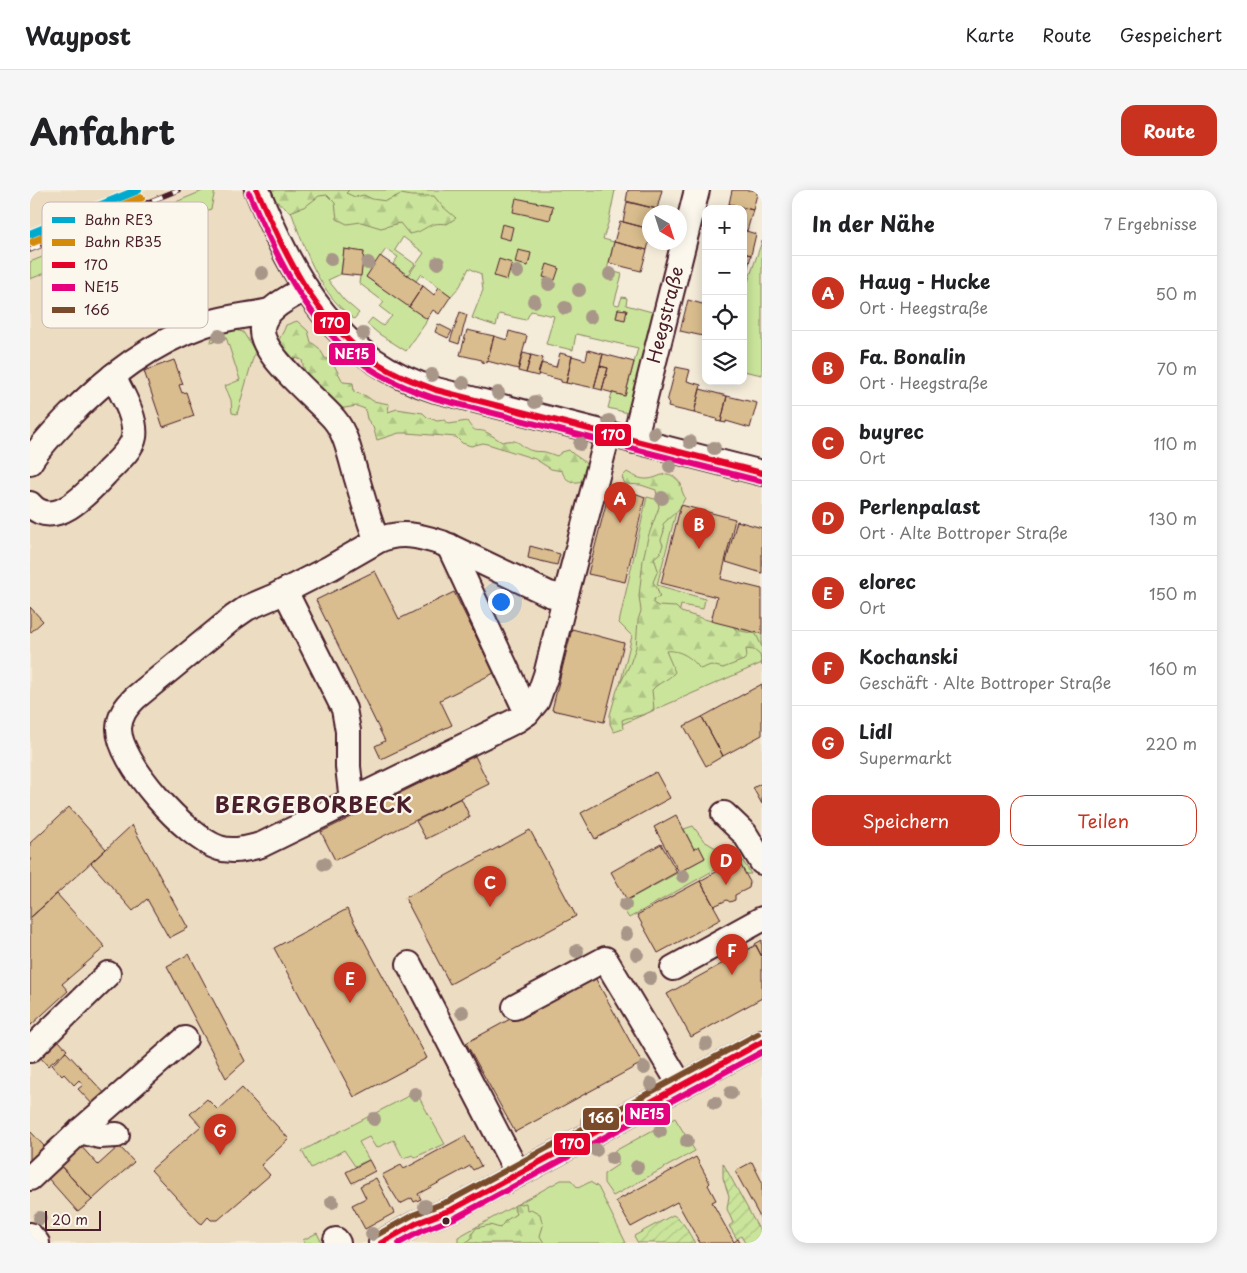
<!DOCTYPE html>
<html lang="de">
<meta charset="utf-8">
<style>
body{margin:0;font-family:"Playpen Sans",sans-serif;background:#f6f6f6;color:#202124}
.controls{position:absolute;right:15px;top:15px;display:grid;overflow:hidden;border-radius:10px;box-shadow:0 2px 12px #0003}
.controls button{width:45px;height:45px;display:grid;place-items:center;padding:0;border:0;border-bottom:1px solid #e0e0e0;background:#fff;color:#202124;font:25px sans-serif}
.compass{position:absolute;left:612px;top:15px;width:45px;height:45px;border-radius:50%;background:#fff;box-shadow:0 2px 12px #0003;rotate:141deg}
.scale{position:absolute;left:15px;bottom:12px;width:56px;box-sizing:border-box;padding-left:5px;border:2px solid #4a1f2b;border-top:0;font-size:14px;line-height:18px;white-space:nowrap;color:#4a1f2b;-webkit-text-stroke:4px #fbf7ec;paint-order:stroke}
.you{position:absolute;left:470px;top:411px;width:18px;height:18px;margin:-12px;border:4px solid #fff;border-radius:50%;background:#1a73e8;box-shadow:0 0 0 8px #1a73e833}
.badge{display:grid;place-items:center;width:32px;height:32px;border-radius:50%;background:#c8321e;color:#fff;font-size:16px;font-weight:700}
.pin{position:absolute;translate:-50% -41px;filter:drop-shadow(0 1px 2px #0008)}
.pin::after{content:'';position:absolute;top:26px;width:18px;height:15px;background:inherit;clip-path:polygon(0 0,100% 0,50% 100%)}
.list{margin:0;padding:0;list-style:none}
h2{display:flex;justify-content:space-between;align-items:center;height:65px;margin:0;padding:0 20px;font-size:21px}
h2 small{font-size:16px;font-weight:400;color:#757577}
.list li{display:grid;grid-template-columns:32px 1fr auto;gap:15px;align-items:center;box-sizing:border-box;height:75px;padding:0 20px;border-top:1px solid #e0e0e0}
.list b{display:block;font-size:19px;white-space:nowrap}
.list p{margin:0;font-size:16px;white-space:nowrap;color:#757577}
.list em{font-size:16px;font-style:normal;color:#757577}
.actions{display:flex;gap:10px;padding:15px 20px}
.actions a{flex:1;padding:11px 0;border:1px solid #c8321e;border-radius:15px;text-align:center;font-size:18px;color:#c8321e}
.actions .main{background:#c8321e;color:#fff}
.icon{flex:none;width:28px;height:28px;fill:none;stroke:currentColor;stroke-width:2;stroke-linecap:round;stroke-linejoin:round}
.map{position:relative;flex:none;width:732px;height:1053px;overflow:hidden;border-radius:15px}
header{display:flex;align-items:center;gap:30px;box-sizing:border-box;height:70px;padding:0 25px;background:#fff;border-bottom:1px solid #e0e0e0}
header strong{font-size:24px}
nav{display:flex;gap:28px;margin-inline-start:auto;font-size:18px}
.intro{display:flex;align-items:center;justify-content:space-between;box-sizing:border-box;height:120px;padding:0 30px}
h1{margin:0;font-size:35px}
.button{padding:12px 22px;border-radius:15px;background:#c8321e;color:#fff;font-size:18px;font-weight:700}
main{display:flex;gap:30px;padding:0 30px}
aside{flex:1;background:#fff;border-radius:15px;box-shadow:0 2px 12px #0003}
.map>svg:first-child{display:block}
.built{fill:#ecddc2}
.grass{fill:#cae59b;stroke:#8a8263}
.forest{fill:url(#forest-firs);stroke:#8a8263}
.garden{fill:url(#garden-furrows);stroke:#8a8263}
.building{fill:#d9bd8e;stroke:#4a1f2b}
.lines{fill:none;stroke-linecap:round;stroke-linejoin:round}
.minor-casing{stroke:#4a1f2b;stroke-width:28}
.minor{stroke:#fbf7ec;stroke-width:24}
.rail-casing{stroke:#4a1f2b;stroke-width:5.5}
.rail{stroke:#fbf7ec;stroke-width:4;stroke-dasharray:11;stroke-linecap:butt}
.bus-1-casing{stroke:#fbf7ec;stroke-width:10}
.bus-2-casing{stroke:#fbf7ec;stroke-width:10}
.bus-3-casing{stroke:#fbf7ec;stroke-width:10}
.bus-1{stroke:#e4002b;stroke-width:6}
.bus-2{stroke:#e5007d;stroke-width:6}
.bus-3{stroke:#7a4b2a;stroke-width:6}
.rail-1-casing{stroke:#fbf7ec;stroke-width:11}
.rail-2-casing{stroke:#fbf7ec;stroke-width:11}
.rail-1{stroke:#00a9ce;stroke-width:8}
.rail-2{stroke:#d48b09;stroke-width:8}
.tree{fill:#a89689}
.bus-dot{fill:#4a1f2b;stroke:#fbf7ec;stroke-width:2}
.labels{text-anchor:middle;stroke-width:4.5;stroke-linejoin:round;paint-order:stroke}
.street-label{font-size:18px;fill:#4a1f2b;stroke:#fbf7ec}
.district-label{font-size:22px;font-weight:bold;letter-spacing:1px;fill:#4a1f2b;stroke:#fbf7ec}
.key{fill:#fbf7ec;stroke:#c6b6b2;stroke-width:1}
.key-label{font-size:14px;fill:#4a1f2b}
.line-badge{stroke:#fbf7ec;stroke-width:2}
.badge-label{font-size:14px;text-anchor:middle;font-weight:bold;fill:#fff}
</style>
<header>
<strong>Waypost</strong>
<nav><a>Karte</a><a>Route</a><a>Gespeichert</a></nav>
</header>
<div class="intro"><h1>Anfahrt</h1><a class="button">Route</a></div>
<main>
<div class="map">
<svg width="732" height="1053" viewBox="0 0 732 1053">
<defs>
<pattern id="forest-firs" width="22" height="20" patternUnits="userSpaceOnUse" patternTransform="scale(1.25)"><rect width="22" height="20" fill="#cae59b"/><path d="M5 1l3.5 6h-7zM16 11l3.5 6h-7z" fill="#afc486"/></pattern>
<pattern id="garden-furrows" width="10" height="10" patternUnits="userSpaceOnUse" patternTransform="scale(1.25)"><rect width="10" height="10" fill="#cae59b"/><path d="M-1 1l2-2M0 10L10 0M9 11l2-2" fill="none" stroke="#afc486"/></pattern>
</defs>
<rect width="100%" height="100%" fill="#f4ebd9"/>
<filter id="ink" filterUnits="userSpaceOnUse"><feTurbulence type="fractalNoise" baseFrequency=".02" numOctaves="2"/><feDisplacementMap in="SourceGraphic" scale="10" xChannelSelector="R" yChannelSelector="G"/><feConvolveMatrix kernelMatrix="1 2 1 2 8 2 1 2 1" color-interpolation-filters="sRGB"/></filter>
<g filter="url(#ink)">
<path class="built" d="M0 0H227L262 76 356 179 732 283V1053H0Z"/>
<path class="grass" d="M175 0H185L181 19 0 89V72Z
M253 0H585L579 30 573 49 584 52 577 80 592 84 584 114 589 115 592 107 597 108 596 115 622 122 623 125 598 223 578 218 582 203 595 206 608 158 546 144 543 160 516 154 524 126 501 121 496 130 469 124 466 136 442 128 453 100 451 84 439 78 430 96 421 106 391 84 386 91 378 86 394 63 373 47 365 60 385 74 377 85 363 74 368 67 356 59 336 87 397 129 395 134 376 161 349 144 337 134 342 128 353 136 362 126 350 117 354 112 329 93 334 62 314 59 311 84 298 90 314 110 329 123 324 129C283 99 271 45 253 0Z
M732 51V185L713 181V106Z
M197 138 213 142 225 161 207 224 202 223 201 210 195 196 210 190 196 147 181 153C181 143 189 142 197 138Z
M617 307 648 315 627 395 675 409 673 419 651 415 649 424 732 444V473L590 535 583 524 602 446 589 433Z
M663 636 674 651 684 657 709 665 721 684H716L710 674 702 670 599 728 590 714 675 668 669 657 664 659 654 639Z
M386 902 415 954 385 967 383 965 373 968 364 950 346 958 339 947 329 952 339 970 325 976 314 960 281 978 272 961Z
M645 928 665 961 583 1006 574 993V984L589 974 583 962Z
M531 990H541L548 998 560 992 568 997 596 1053H428V1047Z
M287 1043 292 1053H275L273 1050Z"/>
<path class="forest" d="M242 0H319L316 3 325 7 334 5 342 9 356 11 371 4 382 6H404L412 16 426 28 417 34C396 31 397 42 379 44L370 33 351 38 331 32 317 34 307 29 305 13 297 5 289 6 276 16 260 22 245 10Z
M267 131 278 141 281 152 289 158 295 168 301 171 304 175 313 192 323 193 324 202 336 206 343 211 359 214 358 222 367 219 393 223 397 227 407 231 414 230 419 234 437 231C446 246 447 237 458 243 463 246 467 249 472 252 492 247 489 258 503 261 507 262 511 261 515 262 519 263 524 265 527 266L532 262 539 260C544 266 553 269 557 275 565 291 538 301 532 281L521 279 505 269 461 255 453 253 441 256 432 253 426 247 377 243H369L347 250 343 237 337 229 335 219 327 216 302 220C291 206 274 187 272 170L261 167 248 153C250 146 254 142 256 135Z
M597 282C602 285 609 289 616 289 632 289 636 275 651 294L652 301 655 308 649 319 633 334 634 341 631 350 633 355 630 363 624 368 628 380 623 392 627 398 630 407 624 409 623 413 628 416 646 417 651 422 681 431 689 428 700 432 706 440 726 444 732 457V476L730 465 724 460 716 459 717 466 714 470 693 478 681 475 670 479C663 468 649 459 636 461L645 482C638 491 630 491 622 500L624 519C615 527 603 525 592 530L593 539 584 542 580 534V525L587 500 600 474 606 457 608 430 611 421 609 406 613 370 618 347 629 317 626 300 611 295 595 294 592 287Z
M496 1013 497 1020 501 1019 510 1024 513 1036 510 1046 514 1053H435L442 1048V1044L446 1038 460 1035 470 1038 475 1031 486 1024 484 1019 485 1015Z"/>
<path class="garden" d="M693 973 732 1045V1053H715L711 1046 707 1049 699 1036 703 1033 697 1019 699 1006 693 988Z
M643 1025C654 1030 658 1043 665 1053H608L604 1046Z"/>
<path class="building" d="M598 0H632L627 19 596 11Z
M702 0H728L723 20 699 14Z
M486 8 523 16 520 30 483 22Z
M597 12 627 19 626 22H620V39L593 32Z
M699 14 723 20 717 41 713 40V19H697Z
M590 31 620 39V48L617 60 584 52Z
M472 34 483 37 480 50 469 47Z
M713 40 726 44 721 65 713 63Z
M584 52 617 60 611 81 579 73Z
M314 59 334 62 331 86 311 84Z
M488 60 501 63 498 76 485 73Z
M713 63 721 65 716 86 713 85Z
M350 66 393 96 379 117 336 87Z
M469 69 482 73 477 90 464 86Z
M517 74 529 78 525 90 513 87Z
M393 96 404 105 409 97 421 106 409 124 403 120 397 129 379 117Z
M658 110 676 115V136L673 146 650 141Z
M588 119 597 120 595 130 586 128Z
M430 122 437 125 429 154 420 151Z
M408 134 422 141 418 148 405 142Z
M437 140 464 146 457 173 452 172V170L430 165Z
M479 141 497 146 488 179 457 171 464 146 477 150Z
M558 160 573 164 564 198 541 193V194L536 193 542 166 556 170Z
M493 163 501 165 496 183 488 181Z
M530 163 542 166 536 193 531 192V190L508 184 511 173 526 177Z
M573 164 604 172 595 206 572 200 578 178 570 176Z
M501 165 513 168 508 186 496 183Z
M144 170 153 194 149 195 152 203 156 202 164 226 133 237 114 181Z
M570 176 578 178 572 200 564 198Z
M646 177 660 180 657 191 671 195 664 223 638 217 639 213 637 212Z
M670 199 697 206 691 232 686 231 687 229 664 223Z
M697 206 727 213 720 238 696 231V233L691 232Z
M580 298 599 301 615 307 595 392 558 384Z
M651 315 705 329 691 389 732 399V444L681 431 687 407 631 393Z
M707 331 732 338V383L696 372Z
M500 356 530 364 527 375 498 368Z
M345 381 369 429 424 402 464 483 410 510 422 535 351 569 345 556 355 551 286 410Z
M0 417 13 431 0 443Z
M542 439 594 453 574 532 522 520Z
M732 494V545L693 566 672 527Z
M672 527 693 566 676 576 654 536Z
M445 566 459 594 305 670 291 642Z
M626 582 640 608 565 649 551 623Z
M732 593V614L723 598Z
M431 608 440 627 396 649 386 631Z
M39 617 76 659 0 728V653Z
M646 625 664 659 669 656 675 668 649 682 624 637Z
M102 635 158 738 139 748 117 709 103 721 61 673Z
M500 640 546 726 420 794 375 708Z
M631 654 647 682 597 710 581 682Z
M704 672 710 674 720 692 719 698 705 705V710L700 712 697 710 684 716 670 691Z
M670 691 691 729 628 763 607 725Z
M27 704 75 757 32 794 38 801 0 836V728Z
M317 719 397 868 324 907 244 758Z
M732 750V767L725 754Z
M726 755 732 767V808L661 847 637 804Z
M159 764 215 871 196 888 137 776Z
M563 784 612 873 485 942 436 853Z
M28 850 37 860 18 876 9 866Z
M36 862 78 907 66 918 48 899 53 895 49 890 44 895 34 884 32 886 22 875Z
M212 898 259 949 231 975 240 985 188 1030H181L178 1027 172 1034 169 1032 121 980 171 936 160 924 177 909 188 920Z
M0 941 15 957 12 960 17 966 0 981Z
M435 946 451 976 443 980 440 976 388 1004 391 1009 384 1012 382 1008 370 1014 352 985 371 975 374 979Z
M49 954 68 975 89 956 104 972 62 1010 28 973Z
M666 967 680 993 678 995 686 1010 682 1012 704 1052 708 1049 710 1053H670L647 1012 601 1037 586 1011Z
M339 970 345 981 322 993 316 982Z
M722 972 732 992V1031L705 981Z
M28 973 62 1010 48 1022 15 985Z
M346 988 364 1023 335 1039 322 1015 336 1008 330 996Z"/>
<g class="lines">
<g class="minor-casing">
<g id="minor">
<path d="M227 0C264 90 306 170 406 200L732 283"/>
<path d="M276 98C261 107 234 118 232 138 229 164 287 209 304 229 316 243 320 265 325 282 332 305 338 329 347 351 369 340 390 346 412 353L519 404 535 408 516 485 507 511 497 523 487 530 231 655C218 658 203 663 189 658 157 648 88 572 89 538 90 525 96 517 105 508L204 427 217 418 245 406 300 378 347 351"/>
<path id="s1" d="M604 251 667 0"/>
<path d="M0 272C9 257 22 244 34 231 73 190 119 154 173 135 195 127 218 126 240 121"/>
<path d="M0 314C25 343 62 298 78 281 87 272 102 259 104 247 107 228 91 202 83 186"/>
<path d="M419 356 497 523"/>
<path d="M255 401 314 519 318 541V577L322 611"/>
<path d="M535 408 578 244"/>
<path d="M694 624 715 644 732 672"/>
<path d="M379 774 488 984"/>
<path d="M643 778 732 729"/>
<path d="M485 817 575 769 651 896"/>
<path d="M0 860 78 784"/>
<path d="M50 941 155 849"/>
<path d="M0 988 50 941 69 946 87 945"/>
<path d="M0 1045 7 1053"/>
<path d="M306 1050 308 1053"/>
<path d="M351 1053 387 1033 423 1019 732 852"/>
</g>
</g>
<use href="#minor" class="minor"/>
<g class="rail-casing">
<path id="rail" d="M0 60 148 0"/>
</g>
<use href="#rail" class="rail"/>
<g class="bus-1-casing">
<path id="bus-1" d="M227 0C254 63 284 128 341 169 361 183 383 191 406 200L732 283
M351 1053 387 1033 423 1019 732 852"/>
</g>
<g class="bus-2-casing">
<path id="bus-2" d="M219 3C247 68 277 133 335 175 356 190 380 200 404 208L730 291
M369 1053 391 1041 427 1027 732 862"/>
</g>
<g class="bus-3-casing">
<path id="bus-3" d="M347 1045 383 1025 419 1011 728 844"/>
</g>
<use href="#bus-1" class="bus-1"/>
<use href="#bus-2" class="bus-2"/>
<use href="#bus-3" class="bus-3"/>
<g class="rail-1-casing">
<path id="rail-1" d="M0 44 108 0"/>
</g>
<g class="rail-2-casing">
<path id="rail-2" d="M3 52 111 8"/>
</g>
<use href="#rail-1" class="rail-1"/>
<use href="#rail-2" class="rail-2"/>
</g>
<g class="tree">
<circle cx="301" cy="69" r="7"/>
<circle cx="338" cy="73" r="7"/>
<circle cx="408" cy="73" r="7"/>
<circle cx="487" cy="82" r="7"/>
<circle cx="232" cy="83" r="7"/>
<circle cx="580" cy="84" r="7"/>
<circle cx="519" cy="94" r="7"/>
<circle cx="549" cy="100" r="7"/>
<circle cx="504" cy="111" r="7"/>
<circle cx="535" cy="118" r="7"/>
<circle cx="560" cy="127" r="7"/>
<circle cx="333" cy="144" r="7"/>
<circle cx="189" cy="146" r="7"/>
<circle cx="402" cy="185" r="7"/>
<circle cx="433" cy="193" r="7"/>
<circle cx="468" cy="203" r="7"/>
<circle cx="505" cy="212" r="7"/>
<circle cx="579" cy="231" r="7"/>
<circle cx="624" cy="243" r="7"/>
<circle cx="660" cy="252" r="7"/>
<circle cx="550" cy="254" r="7"/>
<circle cx="684" cy="258" r="7"/>
<circle cx="640" cy="276" r="7"/>
<circle cx="632" cy="308" r="7"/>
<circle cx="294" cy="674" r="7"/>
<circle cx="653" cy="686" r="7"/>
<circle cx="595" cy="715" r="7"/>
<circle cx="596" cy="744" r="7"/>
<circle cx="547" cy="761" r="7"/>
<circle cx="607" cy="764" r="7"/>
<circle cx="620" cy="788" r="7"/>
<circle cx="432" cy="822" r="7"/>
<circle cx="676" cy="854" r="7"/>
<circle cx="614" cy="878" r="7"/>
<circle cx="621" cy="894" r="7"/>
<circle cx="701" cy="903" r="7"/>
<circle cx="385" cy="904" r="7"/>
<circle cx="685" cy="913" r="7"/>
<circle cx="344" cy="929" r="7"/>
<circle cx="557" cy="931" r="7"/>
<circle cx="630" cy="941" r="7"/>
<circle cx="657" cy="951" r="7"/>
<circle cx="566" cy="960" r="7"/>
<circle cx="582" cy="968" r="7"/>
<circle cx="607" cy="977" r="7"/>
<circle cx="302" cy="1012" r="7"/>
<circle cx="395" cy="1016" r="7"/>
<circle cx="10" cy="1028" r="7"/>
<circle cx="342" cy="1044" r="7"/>
</g>
</g>
<circle class="bus-dot" cx="416" cy="1031" r="4.5"/>
<g class="labels">
<g class="street-label">
<text dy="6" stroke="none"><textPath href="#s1" startOffset="130">Heegstraße</textPath></text>
</g>
<g class="district-label">
<text x="284" y="623">BERGEBORBECK</text>
</g>
</g>
<rect x="12" y="12" width="166" height="126" rx="8" class="key"/>
<rect x="22" y="27" width="23" height="6" fill="#00a9ce"/>
<rect x="22" y="49" width="23" height="7" fill="#d48b09"/>
<rect x="22" y="72" width="23" height="6" fill="#e4002b"/>
<rect x="22" y="94" width="23" height="7" fill="#e5007d"/>
<rect x="22" y="117" width="23" height="6" fill="#7a4b2a"/>
<g class="key-label">
<text x="54" y="35">Bahn RE3</text>
<text x="54" y="57">Bahn RB35</text>
<text x="54" y="80">170</text>
<text x="54" y="102">NE15</text>
<text x="54" y="125">166</text>
</g>
<g class="line-badge">
<rect x="283" y="121" width="38" height="24" rx="5" fill="#e4002b"/>
<rect x="298" y="152" width="48" height="24" rx="5" fill="#e5007d"/>
<rect x="564" y="233" width="38" height="24" rx="5" fill="#e4002b"/>
<rect x="594" y="912" width="47" height="24" rx="5" fill="#e5007d"/>
<rect x="552" y="917" width="38" height="24" rx="5" fill="#7a4b2a"/>
<rect x="523" y="942" width="38" height="24" rx="5" fill="#e4002b"/>
</g>
<g class="badge-label">
<text x="302" y="138">170</text>
<text x="322" y="169">NE15</text>
<text x="583" y="250">170</text>
<text x="617" y="929">NE15</text>
<text x="571" y="933">166</text>
<text x="542" y="959">170</text>
</g>
</svg>
<div class="controls">
<button>+</button>
<button>−</button>
<button><svg class="icon" aria-label="locate" viewBox="0 0 24 24"><circle cx="12" cy="12" r="6"/><path d="M12 2v4M12 18v4M2 12h4M18 12h4"/></svg></button>
<button><svg class="icon" aria-label="layers" viewBox="0 0 24 24"><path d="M12 4l9 5-9 5-9-5zM3 14l9 5 9-5"/></svg></button>
</div>
<svg class="compass" viewBox="-18 -18 36 36"><path d="M0-13l5 13h-10z" fill="#e53935"/><path d="M0 13l5-13h-10z" fill="#757577"/></svg>
<div class="scale">20 m</div>
<div class="you"></div>
<div class="pin badge" style="left:590px;top:333px">A</div>
<div class="pin badge" style="left:669px;top:359px">B</div>
<div class="pin badge" style="left:460px;top:717px">C</div>
<div class="pin badge" style="left:696px;top:695px">D</div>
<div class="pin badge" style="left:320px;top:813px">E</div>
<div class="pin badge" style="left:702px;top:785px">F</div>
<div class="pin badge" style="left:190px;top:965px">G</div>
</div>
<aside>
<h2>In der Nähe<small>7 Ergebnisse</small></h2>
<ul class="list">
<li><span class="badge">A</span><div><b>Haug - Hucke</b><p>Ort · Heegstraße</p></div><em>50 m</em></li>
<li><span class="badge">B</span><div><b>Fa. Bonalin</b><p>Ort · Heegstraße</p></div><em>70 m</em></li>
<li><span class="badge">C</span><div><b>buyrec</b><p>Ort</p></div><em>110 m</em></li>
<li><span class="badge">D</span><div><b>Perlenpalast</b><p>Ort · Alte Bottroper Straße</p></div><em>130 m</em></li>
<li><span class="badge">E</span><div><b>elorec</b><p>Ort</p></div><em>150 m</em></li>
<li><span class="badge">F</span><div><b>Kochanski</b><p>Geschäft · Alte Bottroper Straße</p></div><em>160 m</em></li>
<li><span class="badge">G</span><div><b>Lidl</b><p>Supermarkt</p></div><em>220 m</em></li>
</ul>
<div class="actions"><a class="main">Speichern</a><a>Teilen</a></div>
</aside>
</main>
